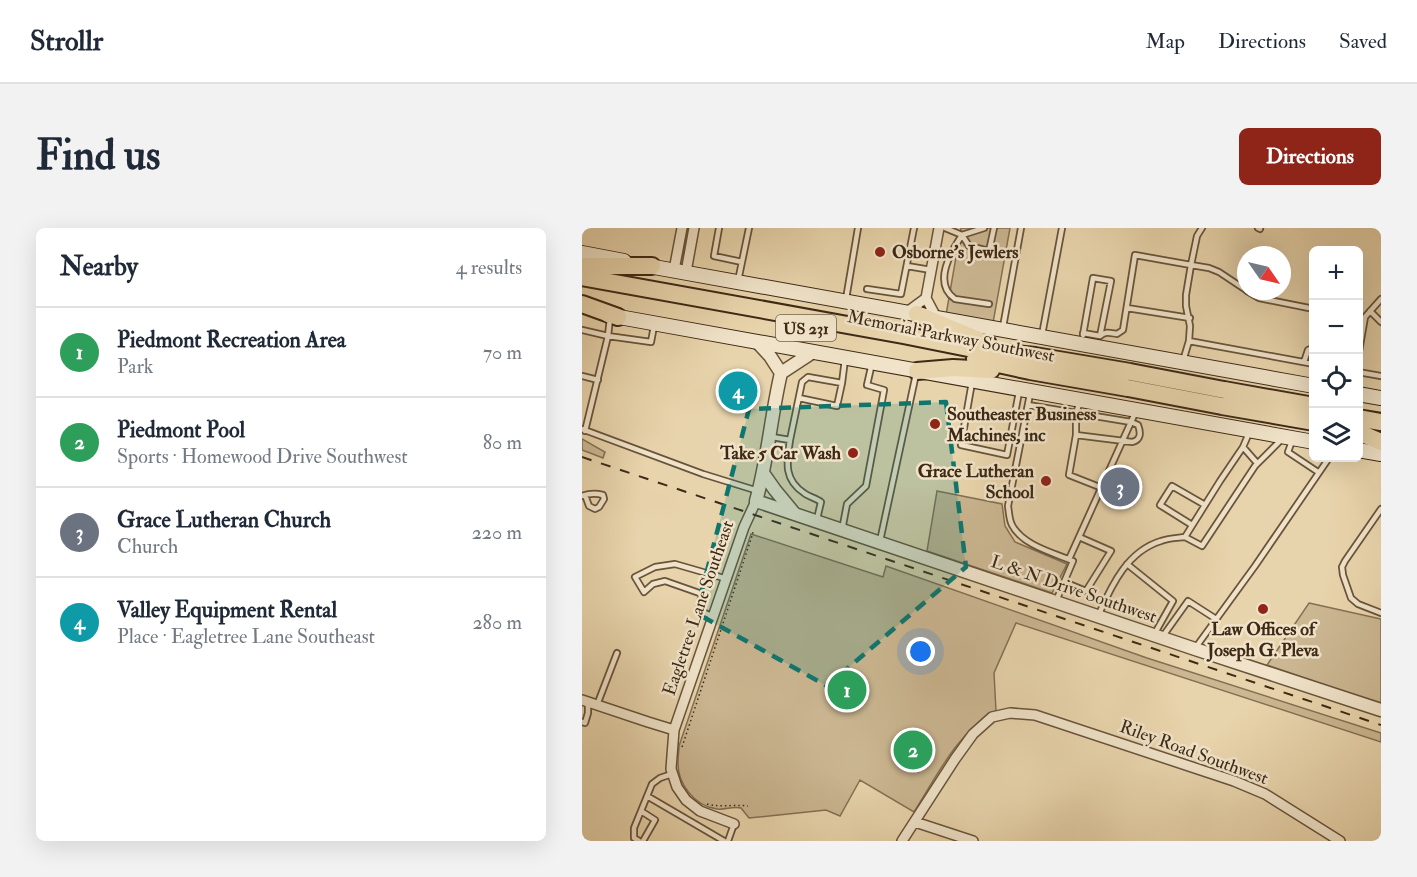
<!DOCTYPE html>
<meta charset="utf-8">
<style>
body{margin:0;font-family:"IM FELL Double Pica",serif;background:#f2f2f3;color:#1f2937}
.controls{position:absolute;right:18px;top:18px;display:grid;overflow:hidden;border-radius:9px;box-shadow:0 6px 24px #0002}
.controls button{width:54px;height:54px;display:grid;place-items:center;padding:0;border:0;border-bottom:2px solid #e0e1e3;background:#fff;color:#1f2937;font:30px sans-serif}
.compass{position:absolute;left:655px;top:18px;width:54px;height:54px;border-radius:50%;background:#fff;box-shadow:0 6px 24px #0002;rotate:124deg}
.you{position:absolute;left:339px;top:424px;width:21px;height:21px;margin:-15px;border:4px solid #fff;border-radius:50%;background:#1a73e8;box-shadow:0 0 0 9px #1a73e833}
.badge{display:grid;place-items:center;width:39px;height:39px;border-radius:50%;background:#8f2418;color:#fff;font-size:20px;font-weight:700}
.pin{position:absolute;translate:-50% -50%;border:3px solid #fff;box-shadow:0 2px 6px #0006}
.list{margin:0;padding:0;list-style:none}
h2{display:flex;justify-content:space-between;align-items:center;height:78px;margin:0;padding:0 24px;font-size:26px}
h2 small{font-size:20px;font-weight:400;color:#747a83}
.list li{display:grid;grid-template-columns:39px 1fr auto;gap:18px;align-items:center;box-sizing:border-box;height:90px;padding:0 24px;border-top:2px solid #e0e1e3}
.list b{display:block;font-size:22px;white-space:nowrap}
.list p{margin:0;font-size:20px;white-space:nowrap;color:#747a83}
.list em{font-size:20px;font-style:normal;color:#747a83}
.icon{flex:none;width:33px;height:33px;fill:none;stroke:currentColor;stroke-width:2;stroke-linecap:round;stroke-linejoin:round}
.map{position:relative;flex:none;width:799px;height:613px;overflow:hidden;border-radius:9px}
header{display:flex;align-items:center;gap:36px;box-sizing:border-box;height:84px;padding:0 30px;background:#fff;border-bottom:2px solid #e0e1e3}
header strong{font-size:28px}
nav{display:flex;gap:33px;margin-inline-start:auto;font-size:21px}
.intro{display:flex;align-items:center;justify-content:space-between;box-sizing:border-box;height:144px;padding:0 36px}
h1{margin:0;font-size:42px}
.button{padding:15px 27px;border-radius:9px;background:#8f2418;color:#fff;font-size:21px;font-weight:700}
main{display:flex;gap:36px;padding:0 36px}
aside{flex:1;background:#fff;border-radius:9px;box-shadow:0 6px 24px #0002}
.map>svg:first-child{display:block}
.green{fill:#cbb792;stroke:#847054;stroke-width:1.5}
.water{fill:#ae9a79;stroke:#816d51;stroke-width:1.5}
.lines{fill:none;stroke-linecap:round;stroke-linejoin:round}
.service-casing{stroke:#68543b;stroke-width:8}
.minor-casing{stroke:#68543b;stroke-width:12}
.tertiary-casing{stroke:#68543b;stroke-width:15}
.secondary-casing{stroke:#3d2915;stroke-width:16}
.motorway-casing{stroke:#3d2915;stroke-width:20}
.path{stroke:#3d2915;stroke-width:1.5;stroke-dasharray:1.5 3;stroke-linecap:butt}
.service{stroke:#f0e3c9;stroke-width:4.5}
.minor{stroke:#f0e3c9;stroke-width:9}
.tertiary{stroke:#f0e3c9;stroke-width:12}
.secondary{stroke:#f0e3c9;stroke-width:14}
.motorway{stroke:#e8d4ac;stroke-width:16}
.rail{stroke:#3d2915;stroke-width:2;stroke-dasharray:10 10;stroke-linecap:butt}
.motorway-bridge-casing{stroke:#3d2915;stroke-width:20;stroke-linecap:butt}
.motorway-bridge{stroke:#e8d4ac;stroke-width:16}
.marked{fill:#0f766e;fill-opacity:0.2;stroke:#0f766e;stroke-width:4.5;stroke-dasharray:12 8;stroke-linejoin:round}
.poi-dot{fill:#8f2418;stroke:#f0e3c9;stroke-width:2}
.labels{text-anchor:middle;stroke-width:5;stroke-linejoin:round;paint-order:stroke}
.shield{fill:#f0e3c9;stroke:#73614b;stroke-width:1.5}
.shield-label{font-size:16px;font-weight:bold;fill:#3d2915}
.poi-label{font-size:18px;font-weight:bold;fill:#3d2915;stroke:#f0e3c9;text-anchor:start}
.street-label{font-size:18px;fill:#3d2915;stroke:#f0e3c9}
</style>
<header>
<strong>Strollr</strong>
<nav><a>Map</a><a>Directions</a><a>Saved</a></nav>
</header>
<div class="intro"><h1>Find us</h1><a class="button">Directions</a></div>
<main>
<aside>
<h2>Nearby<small>4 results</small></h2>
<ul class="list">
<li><span class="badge" style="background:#2e9e5b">1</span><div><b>Piedmont Recreation Area</b><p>Park</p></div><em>70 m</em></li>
<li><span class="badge" style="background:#2e9e5b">2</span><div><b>Piedmont Pool</b><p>Sports · Homewood Drive Southwest</p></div><em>80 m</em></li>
<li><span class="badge" style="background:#6b7280">3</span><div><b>Grace Lutheran Church</b><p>Church</p></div><em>220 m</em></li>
<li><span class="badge" style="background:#0f9aa8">4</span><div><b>Valley Equipment Rental</b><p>Place · Eagletree Lane Southeast</p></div><em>280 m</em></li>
</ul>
</aside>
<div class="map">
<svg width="799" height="613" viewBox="0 0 799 613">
<rect width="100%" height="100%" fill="#e8d4ac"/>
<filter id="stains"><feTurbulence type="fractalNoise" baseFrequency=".00333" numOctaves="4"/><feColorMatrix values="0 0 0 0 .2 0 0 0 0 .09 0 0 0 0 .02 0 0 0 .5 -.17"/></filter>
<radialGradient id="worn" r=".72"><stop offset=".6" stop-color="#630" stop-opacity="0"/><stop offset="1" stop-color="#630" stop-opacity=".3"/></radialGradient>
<path class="green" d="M379 0H428L411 95 364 87Z
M0 211 23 224 21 230 0 222Z
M355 263 420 276 423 298 433 314 485 336 470 365 345 323Z
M169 306 301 349 304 338 565 430 799 505V514L434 395 412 445 414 483C375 504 355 548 332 584L278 552 258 588 244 582 167 590 159 580C151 578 143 582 135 581 112 578 95 555 96 533 96 528 97 523 97 518Z
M727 375 799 391V476L685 437Z"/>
<path class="water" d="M331 504 340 510 335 521 346 528 336 544 328 538 329 535 316 527Z"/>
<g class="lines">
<g class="service-casing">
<path id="service" d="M137 0 132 28 160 34
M363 0 380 7 387 18 407 23 412 0
M402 0 380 7C369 24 350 55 373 71L407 76
M676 0 678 1
M325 38 349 42
M156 53 167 0
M285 61 319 66 332 0
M665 63 677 70 732 81
M264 71 276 0
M545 80 608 90
M788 83 799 94
M421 99 439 0
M0 102 26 108 28 90
M501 105 518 108C524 103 528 105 535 106L541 102 553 27 609 37 615 8 620 0
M460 107 480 0
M501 107 511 50 529 53 518 108
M607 113 732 136
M776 129 783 89 799 71
M601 133 607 113 608 98 604 78V67L609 37 627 40 637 44 664 62
M722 134 726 122 732 119
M776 144 799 148
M0 148 16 152
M390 154 379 217 425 227 437 164
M448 166 426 278C427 284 427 291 430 297 440 317 472 325 491 333L474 373
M217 170 255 178 260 155
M446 177 549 194 556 197C559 205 559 212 550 214L494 207 487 247 520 260
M0 201 121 246 176 263
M3 203 26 108 69 114 72 98
M494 207V185L498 174
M190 209 208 212 220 154 226 149 260 155 263 131
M208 212C205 233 201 251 222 265 227 269 234 270 239 274L235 291
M710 213 706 224 736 244
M661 219 675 235
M0 268C8 265 13 265 21 267L22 271 17 279 13 281 7 278 3 267
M799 281 763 333 760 339 761 347 769 370 776 376 799 385
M610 297 578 277 590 258 623 277
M260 302 265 276 284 258 302 162 285 157 290 135
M497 309 554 183
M603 309 620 318 673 238 700 211
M298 313 334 146
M545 336 591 373 573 405
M482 354 504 363 529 323 497 309 487 331
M517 386C530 356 546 323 579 313 587 310 595 310 603 309L638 253 661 219 667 205
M132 389 116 382 120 366 83 353 71 356 62 364 53 349 73 339 93 336 145 351
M581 408 606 373 634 391
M614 419 673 338 747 230
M15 477 35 425
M0 494 3 495 6 485V474
M65 568 142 613
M59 583 73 592 61 613
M57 613 52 610V600L70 556 78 550 90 546
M146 613 152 596"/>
</g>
<g class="minor-casing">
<path id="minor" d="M92 42 100 0
M104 44 112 0
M344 70 357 0
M325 84 344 70 354 89
M0 472 66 494 92 502
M333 594 391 613
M152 596 118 583 104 572 95 559 89 541 92 502 162 299 174 273
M320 613 373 531 391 506 410 489 428 485 453 487 652 553 683 566 758 613"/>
</g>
<g class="tertiary-casing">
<path id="tertiary" d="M175 114 188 128 199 145
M231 124 199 145C189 187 186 231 174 273L613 421 799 482
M181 245 193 262 212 285"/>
</g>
<g class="secondary-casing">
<path id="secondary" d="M0 25 42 33
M61 37 732 158
M26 87 732 214
M776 166 799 170
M776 222 799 226"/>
</g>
<g class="motorway-casing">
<path id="motorway" d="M0 38H70
M0 49 321 107 396 122 453 128 548 144
M0 76 36 89
M335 86 406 116
M393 131 448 143 546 160
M335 143 371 140 409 142
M642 162 732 178
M640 178 732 194
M776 190 799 194
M776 204 799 214"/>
</g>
<path class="path" d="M100 519 171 305 168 304
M125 576C140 580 151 576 166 578"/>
<use href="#service" class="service"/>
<use href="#minor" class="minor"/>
<use href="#tertiary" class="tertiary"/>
<use href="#secondary" class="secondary"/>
<use href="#motorway" class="motorway"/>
<path class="rail" d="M0 229 799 497"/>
<g class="motorway-bridge-casing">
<path id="motorway-bridge" d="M548 144 642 162
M546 160 640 178"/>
</g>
<use href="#motorway-bridge" class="motorway-bridge"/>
</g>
<path class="marked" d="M364 174 384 339 245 458 114 385 167 181Z"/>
<g class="poi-dot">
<circle cx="298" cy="24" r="6"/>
<circle cx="353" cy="196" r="6"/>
<circle cx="271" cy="225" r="6"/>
<circle cx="464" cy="253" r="6"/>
<circle cx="681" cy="381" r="6"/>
</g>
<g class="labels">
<rect class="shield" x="194" y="87" width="60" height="26" rx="4.5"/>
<g class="shield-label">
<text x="224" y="106">US 231</text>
</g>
<g class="poi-label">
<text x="310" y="30">Osborne's Jewlers</text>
<text x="365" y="192">Southeaster Business<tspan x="365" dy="21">Machines, inc</tspan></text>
<text x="259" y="231" text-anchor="end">Take 5 Car Wash</text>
<text x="452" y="249" text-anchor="end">Grace Lutheran<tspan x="452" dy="21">School</tspan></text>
<text x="681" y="407" text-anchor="middle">Law Offices of<tspan x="681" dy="21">Joseph G. Pleva</tspan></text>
</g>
<g class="street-label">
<text transform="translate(369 108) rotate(11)" y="6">Memorial Parkway Southwest</text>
<text transform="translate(492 361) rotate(19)" y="6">L &amp; N Drive Southwest</text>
<text transform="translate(116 380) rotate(-71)" y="6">Eagletree Lane Southeast</text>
<text transform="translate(612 524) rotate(20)" y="6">Riley Road Southwest</text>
</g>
</g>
<rect width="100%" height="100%" filter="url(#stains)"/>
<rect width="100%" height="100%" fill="url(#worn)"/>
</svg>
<div class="controls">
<button>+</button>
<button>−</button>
<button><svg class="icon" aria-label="locate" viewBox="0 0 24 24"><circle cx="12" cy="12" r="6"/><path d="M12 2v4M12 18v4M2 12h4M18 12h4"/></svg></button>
<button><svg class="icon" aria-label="layers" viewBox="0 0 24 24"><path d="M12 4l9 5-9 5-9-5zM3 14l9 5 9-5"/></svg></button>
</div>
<svg class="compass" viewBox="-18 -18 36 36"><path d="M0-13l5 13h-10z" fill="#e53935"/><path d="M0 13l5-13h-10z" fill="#747a83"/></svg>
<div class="you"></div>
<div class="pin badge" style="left:265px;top:462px;background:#2e9e5b">1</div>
<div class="pin badge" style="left:331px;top:522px;background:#2e9e5b">2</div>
<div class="pin badge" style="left:538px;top:259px;background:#6b7280">3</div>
<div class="pin badge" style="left:156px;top:163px;background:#0f9aa8">4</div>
</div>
</main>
